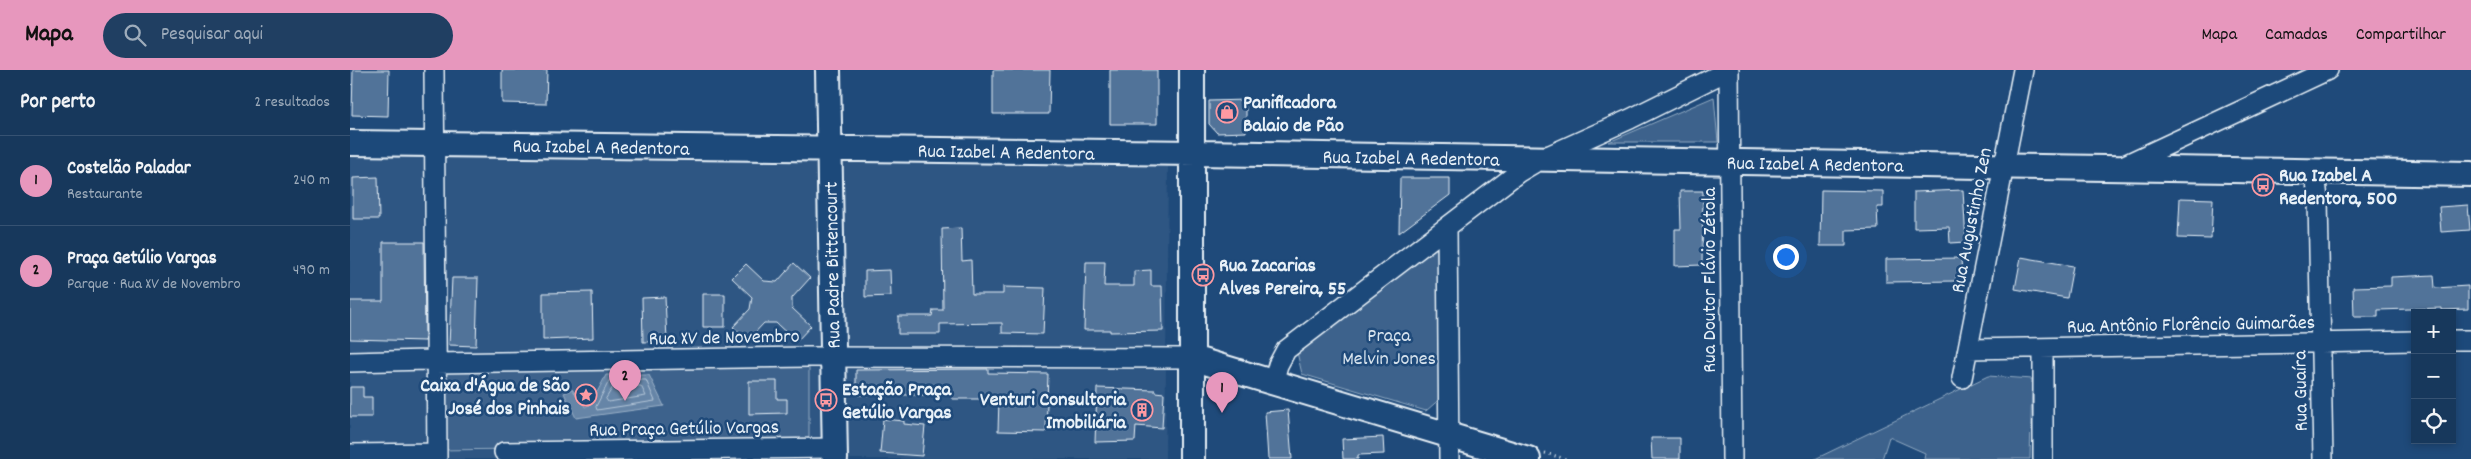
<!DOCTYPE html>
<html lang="pt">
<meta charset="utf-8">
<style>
body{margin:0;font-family:Dekko,sans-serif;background:#203f62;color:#f1f3f6}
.controls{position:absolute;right:15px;bottom:15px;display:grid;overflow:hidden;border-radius:0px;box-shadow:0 2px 8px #0003}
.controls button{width:45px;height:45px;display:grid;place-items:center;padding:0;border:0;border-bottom:1px solid #365272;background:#17385c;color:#f1f3f6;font:25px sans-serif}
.you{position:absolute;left:1435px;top:186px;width:18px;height:18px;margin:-12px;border:4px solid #fff;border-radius:50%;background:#1a73e8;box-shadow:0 0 0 8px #1a73e833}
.badge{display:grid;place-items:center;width:32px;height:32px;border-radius:50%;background:#e797bd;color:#111;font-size:16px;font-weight:700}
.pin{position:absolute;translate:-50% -41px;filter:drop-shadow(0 1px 2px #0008)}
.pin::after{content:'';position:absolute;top:26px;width:18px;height:15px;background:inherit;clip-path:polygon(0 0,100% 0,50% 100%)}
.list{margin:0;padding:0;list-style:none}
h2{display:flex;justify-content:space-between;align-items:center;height:65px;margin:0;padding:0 20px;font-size:21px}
h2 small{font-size:16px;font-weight:400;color:#9eacbb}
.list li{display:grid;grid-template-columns:32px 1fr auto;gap:15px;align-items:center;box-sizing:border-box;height:90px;padding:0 20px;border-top:1px solid #365272}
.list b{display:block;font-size:19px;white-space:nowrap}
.list p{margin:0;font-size:16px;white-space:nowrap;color:#9eacbb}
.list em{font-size:16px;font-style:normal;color:#9eacbb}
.icon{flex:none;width:28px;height:28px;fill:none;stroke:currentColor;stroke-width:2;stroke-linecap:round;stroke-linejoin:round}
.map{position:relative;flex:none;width:2121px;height:389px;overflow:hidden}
header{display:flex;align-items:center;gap:30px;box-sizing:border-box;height:70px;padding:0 25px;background:#e797bd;color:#111}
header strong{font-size:24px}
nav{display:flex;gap:28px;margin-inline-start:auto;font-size:18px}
.search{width:350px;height:45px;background:#203f62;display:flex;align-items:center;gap:12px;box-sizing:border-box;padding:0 18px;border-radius:28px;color:#9eacbb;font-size:19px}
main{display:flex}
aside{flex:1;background:#17385c}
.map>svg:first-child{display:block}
.built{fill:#2e5683}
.green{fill:#3c628c;stroke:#92aac2}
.water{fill:#6685a7;stroke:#9ab0c7}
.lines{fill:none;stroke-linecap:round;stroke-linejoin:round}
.shore{stroke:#b4c6d8;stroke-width:1}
.building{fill:#517399;stroke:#e8f1f8}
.minor-casing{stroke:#e8f1f8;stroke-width:22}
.major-casing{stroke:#e8f1f8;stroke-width:28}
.path{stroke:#e8f1f8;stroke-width:3;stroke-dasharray:1 4;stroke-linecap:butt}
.minor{stroke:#1f4a7a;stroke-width:19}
.major{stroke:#1f4a7a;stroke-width:24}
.labels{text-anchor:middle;stroke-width:5;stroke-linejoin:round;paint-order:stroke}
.poi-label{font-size:20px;font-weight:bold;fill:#e8f1f8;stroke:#1f4a7a;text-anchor:start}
.street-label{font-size:20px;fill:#e8f1f8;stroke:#1f4a7a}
.park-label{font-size:20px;fill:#d7e3ed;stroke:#1f4a7a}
</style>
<header>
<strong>Mapa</strong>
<div class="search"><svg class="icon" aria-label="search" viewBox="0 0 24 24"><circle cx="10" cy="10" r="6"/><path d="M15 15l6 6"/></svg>Pesquisar aqui</div>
<nav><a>Mapa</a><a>Camadas</a><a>Compartilhar</a></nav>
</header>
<main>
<aside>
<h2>Por perto<small>2 resultados</small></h2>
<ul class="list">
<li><span class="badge">1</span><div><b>Costelão Paladar</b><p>Restaurante</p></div><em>240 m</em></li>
<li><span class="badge">2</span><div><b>Praça Getúlio Vargas</b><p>Parque · Rua XV de Novembro</p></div><em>490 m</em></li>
</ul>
</aside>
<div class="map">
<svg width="2121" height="389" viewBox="0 0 2121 389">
<rect width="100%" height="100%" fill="#1f4a7a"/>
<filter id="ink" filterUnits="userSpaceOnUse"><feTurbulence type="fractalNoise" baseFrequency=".02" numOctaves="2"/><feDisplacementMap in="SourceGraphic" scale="10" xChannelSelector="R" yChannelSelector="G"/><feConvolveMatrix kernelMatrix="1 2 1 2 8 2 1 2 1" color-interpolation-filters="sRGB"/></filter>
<g filter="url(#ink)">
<path class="built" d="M0 81 818 97 815 389H0Z"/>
<path class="green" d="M1364 27 1368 72H1259Z
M1088 172 1093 326 1076 341 952 304 947 282Z
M459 292V375L90 380V296Z
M1638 306 1682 309 1680 389H1574L1575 383 1539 367 1532 389H1465Z"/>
<path class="water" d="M256 305H299L314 336 226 348 214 323 222 319 235 337 241 334Z"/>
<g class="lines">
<path class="shore" d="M260 310H296L305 331 247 340 246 337Z
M264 316H291L296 326 258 332 256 329Z"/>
</g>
<path class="building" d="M3 0H39L38 46 2 45Z
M152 0H197L196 34 152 33Z
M643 0H700L699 44H643Z
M760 0H807V54H760Z
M896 30V62L867 63 859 54V31Z
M28 107 29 149H3V108Z
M1050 108H1100V125L1049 163Z
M1471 120 1533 121V137H1527L1528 159 1496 160V176H1470Z
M1613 120 1616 172 1600 173 1599 157 1564 158V122Z
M1330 121H1353L1352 195 1325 196V159H1331Z
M1830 128 1863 129 1861 169 1828 168Z
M2118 135 2120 160 2091 162 2089 137Z
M611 158 612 191 621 190 622 224H653V217L695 218 693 264 652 263V253L590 254V264H548V246H582L583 240H593L592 159Z
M33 172H74L75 271 0 269V231H33Z
M1671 187 1723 196 1717 228 1665 219Z
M1611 188 1612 206H1606V211L1536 212V189Z
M736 192H755L754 216H784V201L801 200V216H812L813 261 760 262V260H734Z
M444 193 460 208 442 228V238L461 256 446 272 426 253H414L398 270 383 257 400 239 402 227 382 208 396 194 414 211 427 212Z
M540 200 541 226 515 227V201Z
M2084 205 2085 218 2118 216V239L2092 240V238L2028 240V247H2004L2003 217 2041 216V207Z
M102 208H128L126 276 99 275Z
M242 222 243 268 193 270V223Z
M353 224H375V257H353Z
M315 227 317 271 293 272 292 228Z
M638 299V303L698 304 696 362 648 361 649 329H602V325H506V300Z
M399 311H427V329H437V343L399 344Z
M0 317H13V327H22V347H0Z
M747 318 805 320V322L814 323 812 358 786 356 785 371 745 372Z
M938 340 942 389H918L915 342Z
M533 349 554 351V354L575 356 572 386 530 383Z
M1033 367 1034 384 1008 385V389H993L992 369Z
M1301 368H1330V389H1302Z"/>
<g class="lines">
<g class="minor-casing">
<path id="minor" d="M84 0 87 389
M1379 0 1382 389
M1768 98 1978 0
M1965 102 1968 129 1973 389
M1097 157 1099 389
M2102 270H2121
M1618 279 2065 271
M0 292 77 290
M86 293 458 287 842 288
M1612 308 1673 0
M923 313 928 295 936 280 1169 102 1191 89 1280 49 1379 0
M154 382 485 378
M0 384 87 383
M1693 389V278"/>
</g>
<g class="major-casing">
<path id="major" d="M478 0 485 389
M842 0V389
M0 73 846 83 2121 104
M842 288 1178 389"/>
</g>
<path class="path" d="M1195 383 1216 389"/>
<use href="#minor" class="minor"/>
<use href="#major" class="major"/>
</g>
</g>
<defs>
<g id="shop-ring" transform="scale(1.125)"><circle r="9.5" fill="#1f4a7a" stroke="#ff9aa2" stroke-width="1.5"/><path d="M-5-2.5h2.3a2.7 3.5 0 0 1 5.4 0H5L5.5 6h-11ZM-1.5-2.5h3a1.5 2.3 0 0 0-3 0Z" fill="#ff9aa2"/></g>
<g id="bus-ring" transform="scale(1.125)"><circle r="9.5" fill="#1f4a7a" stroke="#ff9aa2" stroke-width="1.5"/><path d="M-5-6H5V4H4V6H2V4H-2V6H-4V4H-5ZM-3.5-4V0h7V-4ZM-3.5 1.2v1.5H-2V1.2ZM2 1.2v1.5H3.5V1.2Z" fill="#ff9aa2"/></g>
<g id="sight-ring" transform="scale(1.125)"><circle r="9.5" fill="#1f4a7a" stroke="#ff9aa2" stroke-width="1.5"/><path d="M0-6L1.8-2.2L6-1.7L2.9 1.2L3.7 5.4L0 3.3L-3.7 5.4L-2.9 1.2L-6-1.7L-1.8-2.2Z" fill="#ff9aa2"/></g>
<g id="building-ring" transform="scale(1.125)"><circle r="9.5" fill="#1f4a7a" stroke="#ff9aa2" stroke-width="1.5"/><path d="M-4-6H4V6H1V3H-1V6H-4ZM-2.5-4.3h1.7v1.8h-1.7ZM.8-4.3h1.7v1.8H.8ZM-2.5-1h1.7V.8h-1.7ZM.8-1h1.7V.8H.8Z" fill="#ff9aa2"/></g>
</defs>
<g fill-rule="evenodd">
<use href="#shop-ring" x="877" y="42"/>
<use href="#bus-ring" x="1913" y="115"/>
<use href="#bus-ring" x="853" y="205"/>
<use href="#sight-ring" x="236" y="325"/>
<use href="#bus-ring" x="476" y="330"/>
<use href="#building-ring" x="792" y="340"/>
</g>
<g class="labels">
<g class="poi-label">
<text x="893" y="38">Panificadora<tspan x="893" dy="23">Balaio de Pão</tspan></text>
<text x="1929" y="111">Rua Izabel A<tspan x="1929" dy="23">Redentora, 500</tspan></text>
<text x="869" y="201">Rua Zacarias<tspan x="869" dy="23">Alves Pereira, 55</tspan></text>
<text x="220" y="321" text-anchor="end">Caixa d'Água de São<tspan x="220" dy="23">José dos Pinhais</tspan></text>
<text x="492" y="325">Estação Praça<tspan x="492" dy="23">Getúlio Vargas</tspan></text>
<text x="776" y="335" text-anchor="end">Venturi Consultoria<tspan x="776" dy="23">Imobiliária</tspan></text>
</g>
<g class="street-label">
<text transform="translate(251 76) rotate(1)" y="7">Rua Izabel A Redentora</text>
<text transform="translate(656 81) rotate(1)" y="7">Rua Izabel A Redentora</text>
<text transform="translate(1061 87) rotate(1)" y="7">Rua Izabel A Redentora</text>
<text transform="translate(1465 93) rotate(1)" y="7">Rua Izabel A Redentora</text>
<text transform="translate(1620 150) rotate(-79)" y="7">Rua Augustinho Zen</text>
<text transform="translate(481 195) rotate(-91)" y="7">Rua Padre Bittencourt</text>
<text transform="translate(1358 210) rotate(-90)" y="7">Rua Doutor Flávio Zétola</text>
<text transform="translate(1841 253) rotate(-1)" y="7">Rua Antônio Florêncio Guimarães</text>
<text transform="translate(374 266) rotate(-1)" y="7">Rua XV de Novembro</text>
<text transform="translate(1949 321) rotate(-91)" y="7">Rua Guaíra</text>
<text transform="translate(334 357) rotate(-1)" y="7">Rua Praça Getúlio Vargas</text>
</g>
<g class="park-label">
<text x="1039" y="271">Praça<tspan x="1039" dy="23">Melvin Jones</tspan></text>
</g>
</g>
</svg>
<div class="controls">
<button>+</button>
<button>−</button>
<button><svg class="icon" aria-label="locate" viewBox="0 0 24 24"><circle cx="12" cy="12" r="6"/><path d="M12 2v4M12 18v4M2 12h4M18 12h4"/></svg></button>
</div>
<div class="you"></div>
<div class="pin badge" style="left:872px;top:343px">1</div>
<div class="pin badge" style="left:275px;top:331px">2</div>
</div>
</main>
